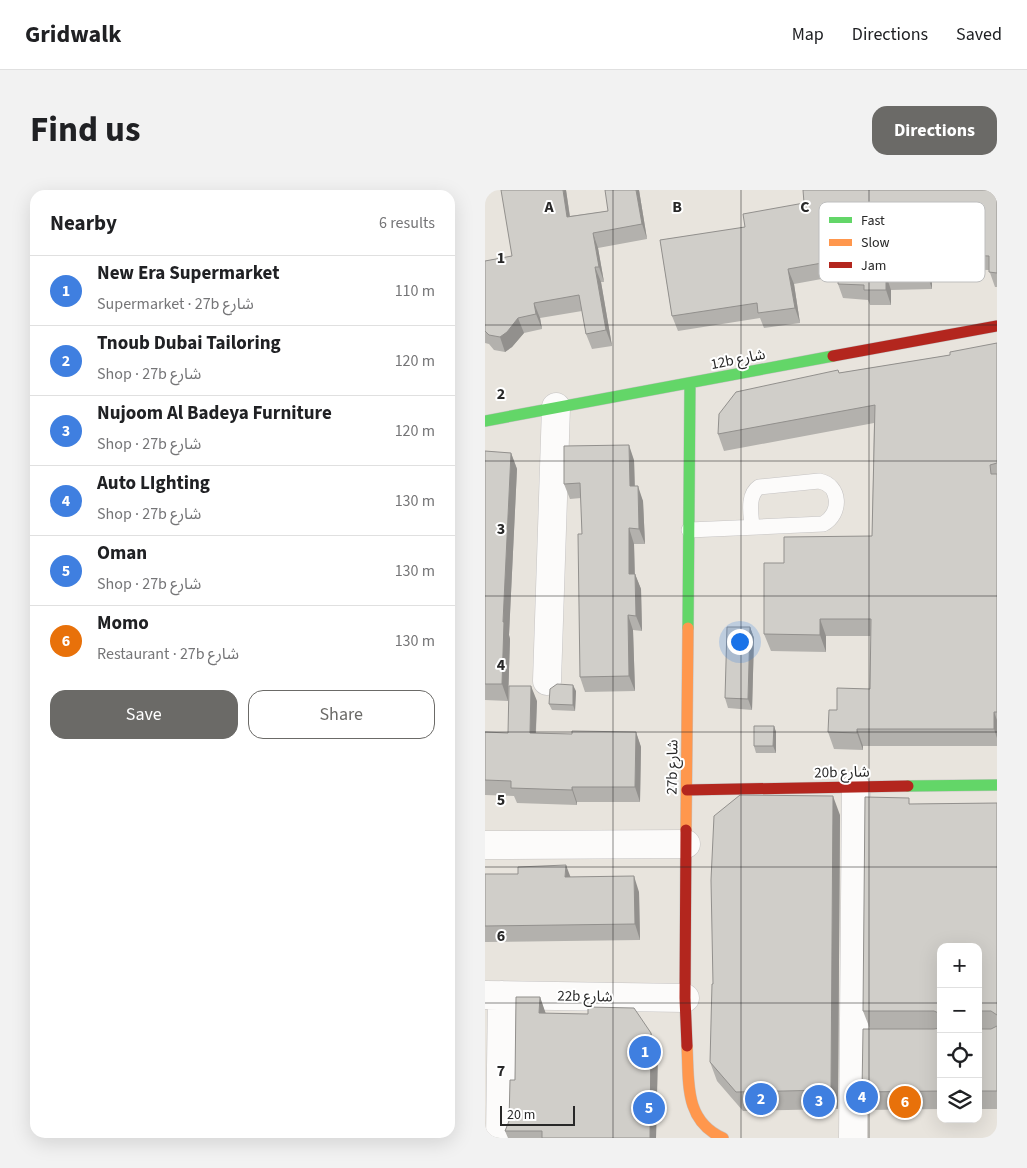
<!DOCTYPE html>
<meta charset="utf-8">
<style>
body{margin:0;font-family:"Source Sans 3","Noto Sans Arabic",sans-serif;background:#f2f2f2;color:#202124}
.controls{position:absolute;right:15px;bottom:15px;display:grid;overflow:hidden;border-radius:10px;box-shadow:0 5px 20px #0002}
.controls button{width:45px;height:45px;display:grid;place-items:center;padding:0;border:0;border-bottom:1px solid #e0e0e0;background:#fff;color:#202124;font:25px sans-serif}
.scale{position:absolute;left:15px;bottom:12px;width:75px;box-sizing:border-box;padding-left:5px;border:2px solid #282828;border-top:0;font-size:14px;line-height:18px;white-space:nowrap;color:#282828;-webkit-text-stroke:4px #fff;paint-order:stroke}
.you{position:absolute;left:254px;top:451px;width:18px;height:18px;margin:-12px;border:4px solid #fff;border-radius:50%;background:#1a73e8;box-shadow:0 0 0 8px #1a73e833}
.badge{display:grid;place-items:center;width:32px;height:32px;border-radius:50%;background:#6b6a67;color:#fff;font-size:16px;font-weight:700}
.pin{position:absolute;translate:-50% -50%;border:2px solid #fff;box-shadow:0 1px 5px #0006}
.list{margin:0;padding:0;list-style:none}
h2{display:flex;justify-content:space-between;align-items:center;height:65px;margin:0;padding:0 20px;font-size:21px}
h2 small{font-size:16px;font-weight:400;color:#757577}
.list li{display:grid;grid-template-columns:32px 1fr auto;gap:15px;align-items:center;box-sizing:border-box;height:70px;padding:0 20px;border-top:1px solid #e0e0e0}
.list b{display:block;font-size:19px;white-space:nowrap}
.list p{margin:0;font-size:16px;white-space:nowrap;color:#757577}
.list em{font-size:16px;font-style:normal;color:#757577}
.actions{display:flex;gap:10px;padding:15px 20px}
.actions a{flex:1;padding:11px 0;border:1px solid #6b6a67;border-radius:15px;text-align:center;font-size:18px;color:#6b6a67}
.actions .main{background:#6b6a67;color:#fff}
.icon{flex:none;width:28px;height:28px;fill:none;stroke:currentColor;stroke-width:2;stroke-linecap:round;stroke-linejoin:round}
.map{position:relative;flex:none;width:512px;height:948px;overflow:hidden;border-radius:15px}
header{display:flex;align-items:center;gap:30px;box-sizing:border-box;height:70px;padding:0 25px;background:#fff;border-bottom:1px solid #e0e0e0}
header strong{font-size:24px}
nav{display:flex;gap:28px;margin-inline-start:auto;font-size:18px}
.intro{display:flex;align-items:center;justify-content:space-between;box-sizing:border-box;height:120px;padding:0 30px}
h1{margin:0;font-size:35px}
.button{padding:12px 22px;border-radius:15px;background:#6b6a67;color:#fff;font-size:18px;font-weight:700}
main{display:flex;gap:30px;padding:0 30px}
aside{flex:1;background:#fff;border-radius:15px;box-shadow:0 5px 20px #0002}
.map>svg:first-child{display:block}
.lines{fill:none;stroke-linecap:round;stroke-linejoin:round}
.lane-casing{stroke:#c5c3c3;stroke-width:16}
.street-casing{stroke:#c5c3c3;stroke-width:29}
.fast-casing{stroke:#c5c3c3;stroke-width:12}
.slow-casing{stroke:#c5c3c3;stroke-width:12}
.jam-casing{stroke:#c5c3c3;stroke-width:12}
.lane{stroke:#fcfbfa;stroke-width:15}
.street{stroke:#fcfbfa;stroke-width:28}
.fast{stroke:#63d668;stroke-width:11}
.slow{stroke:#ff974d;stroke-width:11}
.jam{stroke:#b3261e;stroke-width:11}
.wall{fill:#b3b1ad}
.shaded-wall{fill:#92908d}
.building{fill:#d0cec9;stroke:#92908d}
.grid{fill:none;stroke:#282828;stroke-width:1;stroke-opacity:0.55}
.labels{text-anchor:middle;stroke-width:4;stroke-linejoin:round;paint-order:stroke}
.street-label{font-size:15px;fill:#282828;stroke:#fff}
.key{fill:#fff;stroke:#bebebe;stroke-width:1}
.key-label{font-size:14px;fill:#282828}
.grid-label{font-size:16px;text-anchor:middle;font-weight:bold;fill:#282828;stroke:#fff;stroke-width:4;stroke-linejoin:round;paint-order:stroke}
</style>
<header>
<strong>Gridwalk</strong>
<nav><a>Map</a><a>Directions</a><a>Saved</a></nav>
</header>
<div class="intro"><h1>Find us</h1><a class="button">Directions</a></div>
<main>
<aside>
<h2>Nearby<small>6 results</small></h2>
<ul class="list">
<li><span class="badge" style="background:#3f7fe0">1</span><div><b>New Era Supermarket</b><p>Supermarket · 27b شارع</p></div><em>110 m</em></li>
<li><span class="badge" style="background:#3f7fe0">2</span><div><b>Tnoub Dubai Tailoring</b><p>Shop · 27b شارع</p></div><em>120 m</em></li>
<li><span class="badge" style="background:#3f7fe0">3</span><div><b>Nujoom Al Badeya Furniture</b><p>Shop · 27b شارع</p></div><em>120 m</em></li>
<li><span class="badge" style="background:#3f7fe0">4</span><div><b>Auto LIghting</b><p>Shop · 27b شارع</p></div><em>130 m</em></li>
<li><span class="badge" style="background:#3f7fe0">5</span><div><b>Oman</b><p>Shop · 27b شارع</p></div><em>130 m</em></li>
<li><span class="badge" style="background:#e8710a">6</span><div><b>Momo</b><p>Restaurant · 27b شارع</p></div><em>130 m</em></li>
</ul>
<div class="actions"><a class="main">Save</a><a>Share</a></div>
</aside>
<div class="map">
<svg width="512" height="948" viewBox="0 0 512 948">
<rect width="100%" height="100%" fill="#e8e4dd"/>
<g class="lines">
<g class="lane-casing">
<path id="lane" d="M204 340 338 334C357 324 356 295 334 291L274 297C262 305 266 324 267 337"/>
</g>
<g class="street-casing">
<path id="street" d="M62 491 71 217
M0 655 201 654
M0 805 200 808
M15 948 17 805
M368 948 371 597"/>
</g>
<g class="fast-casing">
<path id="fast" d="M0 231 348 166
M203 438 205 193
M423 596 512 595"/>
</g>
<g class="slow-casing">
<path id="slow" d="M201 640 203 438
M202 856C204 892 199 931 238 948"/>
</g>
<g class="jam-casing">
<path id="jam" d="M348 166 512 136
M202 600 423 596
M201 640 200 808 202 856"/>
</g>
<use href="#lane" class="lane"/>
<use href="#street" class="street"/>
<use href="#fast" class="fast"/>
<use href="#slow" class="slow"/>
<use href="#jam" class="jam"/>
</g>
<path class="wall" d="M81 0 85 26 123 21 154 0 162 49 113 58 119 92H116L127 156 107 159 101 144 97 121 55 128 57 139 39 143 27 157 20 162 9 160 4 154 0 153V71L27 66Z
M512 0V97H510L504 80 447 79V99L406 100V115H385L383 110 358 108 353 94V86L309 94 315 133 279 138 275 128 193 141 187 126 175 50Z
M512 153V556H378V560L349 559 343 542 352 520 385 499 386 446H341V462L286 461 279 444 299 373 387 346 389 233 239 261 233 244 354 183 465 165Z
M0 261 26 263 32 279 24 445 25 449 23 511 0 510Z
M149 270 150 296 158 311 160 354H149L150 384 156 399 157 441 148 440 150 501 100 502 95 487 97 344 96 308 85 309 79 294Z
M265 437 269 448 267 520 243 518 240 508Z
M91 501 90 521 67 520 64 514Z
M52 511 51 543 87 544 151 542 156 557 155 612H92V615L32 613 29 606 0 605V542L23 543Z
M289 536 291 542V563H271L269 556Z
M512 613V919H493V757H456V919L384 920 377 902 449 839H452H385L378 821 427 614Z
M355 625 353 919 258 921 232 891 225 872 228 794Z
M0 684 85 687 154 702 155 750 0 752Z
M55 807 60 823 173 860 171 948H23L20 941 24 931 30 890Z"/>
<path class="shaded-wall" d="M78 0H81L87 42 82 27Z
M151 0H154L162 49 157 34Z
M108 43 113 58 119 92 114 77Z
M442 64 447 79V99L442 84Z
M110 77 116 92 127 156 121 140Z
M303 79 309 94 315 133 310 118Z
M401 85 406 100V115L401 100Z
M49 113 55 128 57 139 51 124Z
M33 128 39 143 27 157 20 162 15 147Z
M144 255 149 270 150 311 145 296Z
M26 263 32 279 24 445 25 449 23 511 17 494 18 432Z
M153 296 158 311 160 354 154 339Z
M144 338 149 354 150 399 144 384Z
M150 384 156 399 157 441 151 426Z
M143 425 148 440 150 501 144 486Z
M335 429 341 446V462L335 445Z
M265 437 269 448 267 520 263 509Z
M88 495 91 501 90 521 88 515Z
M46 496 52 511 50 558 45 543Z
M509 522 512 530V548L509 539Z
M289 536 291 542V563L288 556Z
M372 539 378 556V560L372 543Z
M151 542 156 557 155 612 150 597Z
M87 597 92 612V615L87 600Z
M348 606 355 625 353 919 346 900Z
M81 675 87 691 80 687Z
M149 686 154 702 155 750 150 734Z
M55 807 61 824 54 823Z
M166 843 173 860 171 948H165Z"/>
<path class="building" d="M16 0H78L82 27 123 21 120 0H151L157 34 108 43 114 77H110L121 140 101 144 94 105 49 113 51 124 33 128 22 142 15 147 4 145 0 141V71L27 66Z
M318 0H512V83L504 82V66L442 64V84L401 85V100H379V95L353 94 354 70 303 79 310 118 273 123 272 113 187 126 175 50 260 37 258 24 319 13Z
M512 153V273L505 275 506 284H512V522H509V539H372V543L343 542 344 520H352V498L385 499 386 429H335V445L279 444V373H299V347L387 346 390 215 233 244 234 224 251 202 353 180 354 183 465 165V162Z
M144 255 145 296H153L154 339 144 338V384H150L151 426 143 425 144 486 95 487 93 344H97L95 293 79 294V256Z
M0 261 26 263 18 432H19L17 494H0Z
M242 437H265L263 509 240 508Z
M72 494 88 495V515L64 514 65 499Z
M24 496H46L45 543 87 544V541L151 542 150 597H87V600L26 598V591L0 590V542L23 543Z
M269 536H289L288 556H269Z
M255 605 348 606 346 900 251 902 225 872 227 794H228L226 690 229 626Z
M380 607 424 608V614L512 613V825L506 821H493V757H456V824L449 821H378Z
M81 675 80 687 149 686 150 734 0 736V684H33V677Z
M31 807H55L54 823 103 824V817L149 818 166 843 165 948H57V941H20L24 931 25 890H30Z
M456 836V901L377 902 378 839H449L455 838Z
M512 836V901H493V839H506Z"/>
<path class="grid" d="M128 0V948M256 0V948M384 0V948M0 135H512M0 271H512M0 406H512M0 542H512M0 677H512M0 813H456M493 813H512"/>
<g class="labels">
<g class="street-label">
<text transform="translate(253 169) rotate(-11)" y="5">12b شارع</text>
<text transform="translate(187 577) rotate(-89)" y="5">27b شارع</text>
<text transform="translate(357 582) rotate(-1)" y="5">20b شارع</text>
<text transform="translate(100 806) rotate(1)" y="5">22b شارع</text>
</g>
</g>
<rect x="334" y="12" width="166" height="80" rx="8" class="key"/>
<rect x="344" y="27" width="23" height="6" fill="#63d668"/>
<rect x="344" y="49" width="23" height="7" fill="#ff974d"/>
<rect x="344" y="72" width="23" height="6" fill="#b3261e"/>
<g class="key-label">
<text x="376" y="35">Fast</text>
<text x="376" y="57">Slow</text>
<text x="376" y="80">Jam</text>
</g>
<g class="grid-label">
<text x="64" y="22">A</text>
<text x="192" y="22">B</text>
<text x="320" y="22">C</text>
<text x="16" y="73">1</text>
<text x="16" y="209">2</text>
<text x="16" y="344">3</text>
<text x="16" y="480">4</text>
<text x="16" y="615">5</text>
<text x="16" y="751">6</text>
<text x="16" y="886">7</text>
</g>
</svg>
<div class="controls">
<button>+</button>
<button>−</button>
<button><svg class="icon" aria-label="locate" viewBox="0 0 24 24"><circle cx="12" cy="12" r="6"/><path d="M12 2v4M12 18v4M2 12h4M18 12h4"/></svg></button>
<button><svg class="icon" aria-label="layers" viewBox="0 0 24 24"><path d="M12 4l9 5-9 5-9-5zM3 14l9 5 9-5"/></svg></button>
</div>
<div class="scale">20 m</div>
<div class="you"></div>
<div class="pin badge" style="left:160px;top:862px;background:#3f7fe0">1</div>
<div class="pin badge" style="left:276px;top:909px;background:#3f7fe0">2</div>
<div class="pin badge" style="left:334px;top:911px;background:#3f7fe0">3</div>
<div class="pin badge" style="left:377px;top:907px;background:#3f7fe0">4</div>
<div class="pin badge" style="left:164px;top:918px;background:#3f7fe0">5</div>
<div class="pin badge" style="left:420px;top:912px;background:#e8710a">6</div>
</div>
</main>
